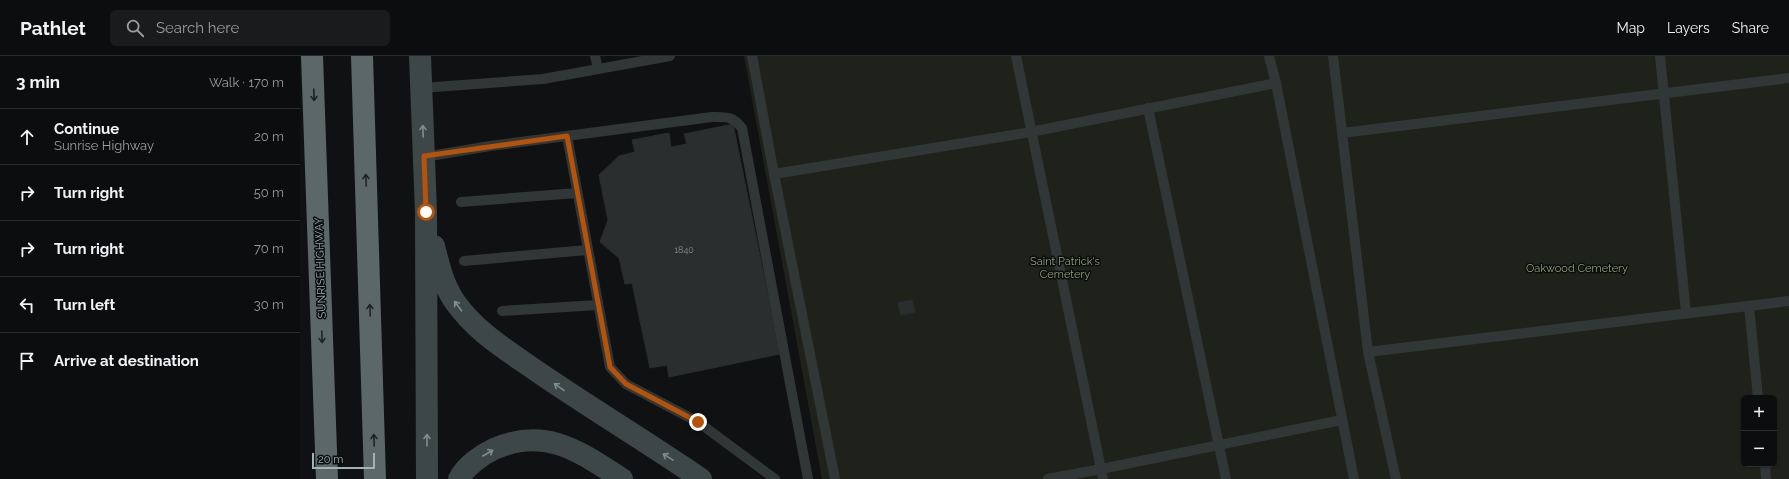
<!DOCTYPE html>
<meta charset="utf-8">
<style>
body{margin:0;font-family:Raleway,sans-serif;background:#1a1b1c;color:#f1f3f6}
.controls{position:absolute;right:12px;bottom:12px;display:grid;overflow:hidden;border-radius:6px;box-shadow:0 1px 3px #0004}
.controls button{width:36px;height:36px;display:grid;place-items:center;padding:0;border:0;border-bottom:1px solid #2c2d2e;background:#0c0d0e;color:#f1f3f6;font:20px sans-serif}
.scale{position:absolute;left:12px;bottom:10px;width:63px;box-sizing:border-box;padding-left:4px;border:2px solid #9fb4b4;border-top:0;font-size:11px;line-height:14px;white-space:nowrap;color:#9fb4b4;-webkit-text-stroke:3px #0b0c0d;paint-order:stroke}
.stop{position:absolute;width:12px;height:12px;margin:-9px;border:3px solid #b45309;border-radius:50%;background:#fff}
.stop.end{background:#b45309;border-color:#fff;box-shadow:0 1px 4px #0008}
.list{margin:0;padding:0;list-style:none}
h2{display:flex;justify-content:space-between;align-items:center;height:52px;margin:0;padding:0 16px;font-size:17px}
h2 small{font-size:13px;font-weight:400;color:#9a9c9e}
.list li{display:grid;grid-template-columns:26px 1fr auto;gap:12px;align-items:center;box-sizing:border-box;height:56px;padding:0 16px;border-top:1px solid #2c2d2e}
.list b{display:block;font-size:15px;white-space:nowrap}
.list p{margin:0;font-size:13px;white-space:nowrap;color:#9a9c9e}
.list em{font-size:13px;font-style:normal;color:#9a9c9e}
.icon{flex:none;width:22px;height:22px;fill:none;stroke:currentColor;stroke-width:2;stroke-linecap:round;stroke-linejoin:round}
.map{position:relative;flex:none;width:1489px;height:423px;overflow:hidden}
header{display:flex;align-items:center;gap:24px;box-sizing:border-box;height:56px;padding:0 20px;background:#0c0d0e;border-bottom:1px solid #2c2d2e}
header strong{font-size:19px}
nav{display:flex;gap:22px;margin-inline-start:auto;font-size:14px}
.search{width:280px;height:36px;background:#1a1b1c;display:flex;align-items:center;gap:10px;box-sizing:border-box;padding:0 14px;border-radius:6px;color:#9a9c9e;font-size:15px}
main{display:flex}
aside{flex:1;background:#0c0d0e}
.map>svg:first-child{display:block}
.green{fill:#1f221a;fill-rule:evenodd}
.building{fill:#2a2e2f;stroke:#2a2d2e}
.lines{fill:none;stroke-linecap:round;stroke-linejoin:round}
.lane{stroke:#313637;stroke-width:10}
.secondary{stroke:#3e4747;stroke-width:22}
.highway{stroke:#5c6868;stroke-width:22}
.oneway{stroke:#1f2324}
.oneway2{stroke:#7d8e8e}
.route{stroke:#b45309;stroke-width:5}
.labels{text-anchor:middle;stroke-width:3;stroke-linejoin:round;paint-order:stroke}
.number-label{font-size:9px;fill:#829293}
.park-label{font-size:11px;fill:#91a174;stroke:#0b0c0d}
.street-label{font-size:11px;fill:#9fb4b4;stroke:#0b0c0d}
</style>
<header>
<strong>Pathlet</strong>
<div class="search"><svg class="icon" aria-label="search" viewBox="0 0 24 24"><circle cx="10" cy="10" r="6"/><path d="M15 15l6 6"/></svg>Search here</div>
<nav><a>Map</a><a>Layers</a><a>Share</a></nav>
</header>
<main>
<aside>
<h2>3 min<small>Walk · 170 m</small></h2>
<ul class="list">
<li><svg class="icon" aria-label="ahead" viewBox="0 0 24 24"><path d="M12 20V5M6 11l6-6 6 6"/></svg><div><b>Continue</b><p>Sunrise Highway</p></div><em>20 m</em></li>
<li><svg class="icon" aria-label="right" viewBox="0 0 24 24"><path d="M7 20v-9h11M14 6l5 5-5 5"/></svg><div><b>Turn right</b></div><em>50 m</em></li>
<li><svg class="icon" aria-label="right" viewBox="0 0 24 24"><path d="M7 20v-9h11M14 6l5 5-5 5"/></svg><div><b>Turn right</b></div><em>70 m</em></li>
<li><svg class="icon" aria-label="left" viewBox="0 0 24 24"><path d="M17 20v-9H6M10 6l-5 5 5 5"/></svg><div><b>Turn left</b></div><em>30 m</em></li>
<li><svg class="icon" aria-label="arrive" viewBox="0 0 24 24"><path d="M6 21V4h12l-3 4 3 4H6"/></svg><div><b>Arrive at destination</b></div></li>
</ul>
</aside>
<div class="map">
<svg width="1489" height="423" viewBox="0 0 1489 423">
<rect width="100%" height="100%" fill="#101112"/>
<path class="green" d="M444 0H1489V423H522ZM1444 342H1474V408H1444Z"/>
<path class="building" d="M433 68 480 298 369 321 367 309 350 312 332 227 325 228 319 202 300 186 308 164 299 119 319 100 335 96 332 84 369 77 371 91 387 88 384 78Z
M612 244 615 256 601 259 598 247Z"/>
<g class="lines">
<path class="lane" d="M295 0 298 13
M452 0 474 118
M716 0 801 413 1042 364
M969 0 976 27
M1033 0 1068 296 1096 423
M1360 0 1386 257
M121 32 243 23 370 0
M848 52 926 423
M1042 77 1489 22
M267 80 310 311 326 328 398 366 475 423
M124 101 190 90 412 61C427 61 432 60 442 72L508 423
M161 146 277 137
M164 205 287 194
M1449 250 1458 342
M202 255 297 249
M1068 296 1489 245
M1465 408 1466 423
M535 423 474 118 731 76 976 27 1054 423
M748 423 801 413 803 423"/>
<path class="secondary" d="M120 0 126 156 127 423
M134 190C139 209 143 229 155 246 177 277 208 295 238 316 292 353 347 386 401 423
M159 423C166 410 181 399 194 393 246 370 280 396 322 423"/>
<path class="highway" d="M12 0 27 423
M62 0 75 423"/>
</g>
<defs><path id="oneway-shaft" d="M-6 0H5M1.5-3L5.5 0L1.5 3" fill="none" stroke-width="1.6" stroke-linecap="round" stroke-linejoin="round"/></defs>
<g class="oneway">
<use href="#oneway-shaft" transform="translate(14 39) rotate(88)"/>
<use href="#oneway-shaft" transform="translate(66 124) rotate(-92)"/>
<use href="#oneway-shaft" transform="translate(70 254) rotate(-92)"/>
<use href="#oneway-shaft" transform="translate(22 281) rotate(88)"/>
<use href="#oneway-shaft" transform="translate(74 384) rotate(-92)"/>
</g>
<g class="oneway2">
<use href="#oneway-shaft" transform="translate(123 75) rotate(-92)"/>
<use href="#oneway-shaft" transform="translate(158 250) rotate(-127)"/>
<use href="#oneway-shaft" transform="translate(259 331) rotate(-145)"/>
<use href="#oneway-shaft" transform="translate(127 384) rotate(-90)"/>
<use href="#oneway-shaft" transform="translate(188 397) rotate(-30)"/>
<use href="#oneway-shaft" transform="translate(368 401) rotate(-148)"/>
</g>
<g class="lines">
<path class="route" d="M126 156 124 100 267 80 310 311 326 328 398 366"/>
</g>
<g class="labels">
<g class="number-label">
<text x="384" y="197">1840</text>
</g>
<g class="park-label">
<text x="765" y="209">Saint Patrick's<tspan x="765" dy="13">Cemetery</tspan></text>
<text x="1277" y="216">Oakwood Cemetery</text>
</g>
<g class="street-label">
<text transform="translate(20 212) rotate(-92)" y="4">SUNRISE HIGHWAY</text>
</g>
</g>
</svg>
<div class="controls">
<button>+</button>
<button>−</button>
</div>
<div class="scale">20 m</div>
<div class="stop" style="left:126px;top:156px"></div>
<div class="stop end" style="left:398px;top:366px"></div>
</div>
</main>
